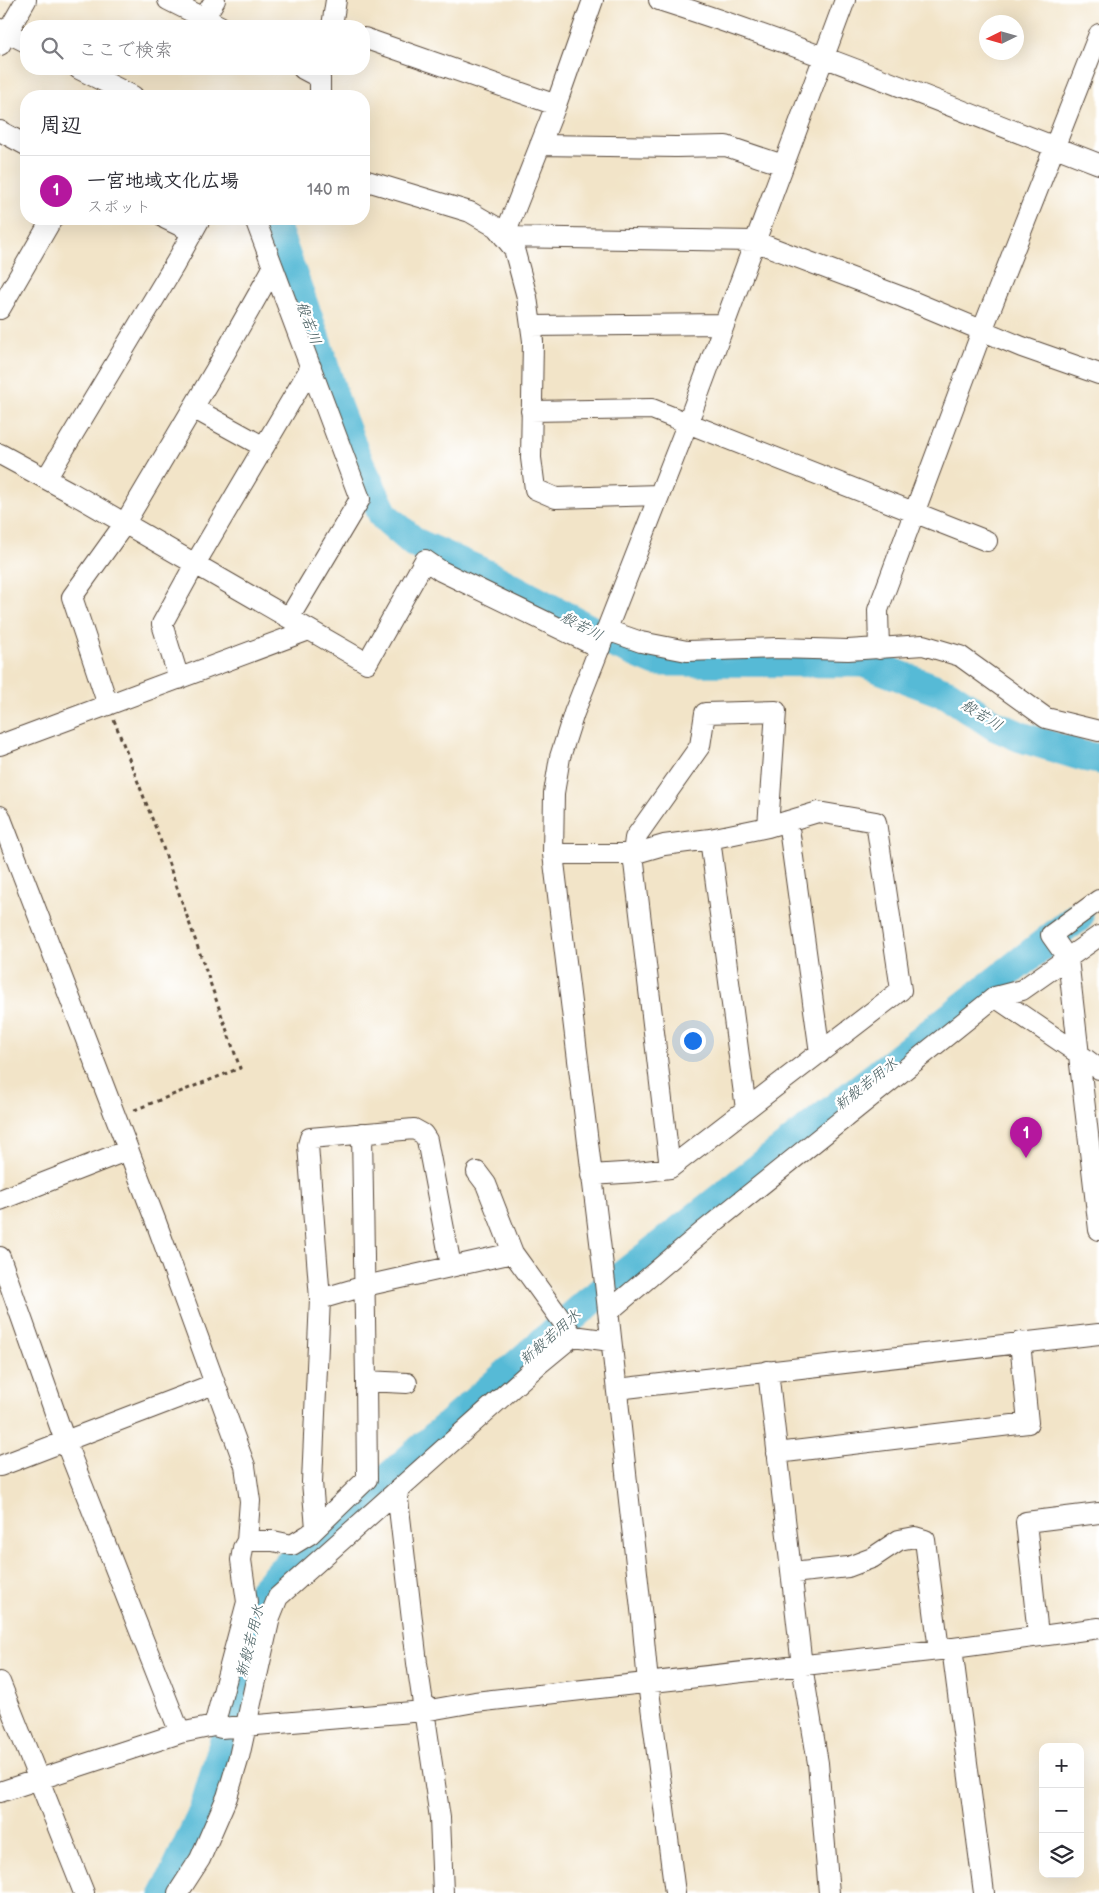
<!DOCTYPE html>
<html lang="ja">
<meta charset="utf-8">
<style>
body{margin:0;font-family:"Balsamiq Sans","Klee One",sans-serif;background:#f7f7f7;color:#2b2b33}
.controls{position:absolute;right:15px;bottom:15px;display:grid;overflow:hidden;border-radius:10px;box-shadow:0 5px 20px #0002}
.controls button{width:45px;height:45px;display:grid;place-items:center;padding:0;border:0;border-bottom:1px solid #e1e1e2;background:#fff;color:#2b2b33;font:25px sans-serif}
.compass{position:absolute;left:979px;top:15px;width:45px;height:45px;border-radius:50%;background:#fff;box-shadow:0 5px 20px #0002;rotate:265deg}
.you{position:absolute;left:692px;top:1040px;width:18px;height:18px;margin:-12px;border:4px solid #fff;border-radius:50%;background:#1a73e8;box-shadow:0 0 0 8px #1a73e833}
.badge{display:grid;place-items:center;width:32px;height:32px;border-radius:50%;background:#b5179e;color:#fff;font-size:16px;font-weight:700}
.pin{position:absolute;translate:-50% -41px;filter:drop-shadow(0 1px 2px #0008)}
.pin::after{content:'';position:absolute;top:26px;width:18px;height:15px;background:inherit;clip-path:polygon(0 0,100% 0,50% 100%)}
.list{margin:0;padding:0;list-style:none}
h2{display:flex;justify-content:space-between;align-items:center;height:65px;margin:0;padding:0 20px;font-size:21px}
h2 small{font-size:16px;font-weight:400;color:#7c7c81}
.list li{display:grid;grid-template-columns:32px 1fr auto;gap:15px;align-items:center;box-sizing:border-box;height:70px;padding:0 20px;border-top:1px solid #e1e1e2}
.list b{display:block;font-size:19px;white-space:nowrap}
.list p{margin:0;font-size:16px;white-space:nowrap;color:#7c7c81}
.list em{font-size:16px;font-style:normal;color:#7c7c81}
.icon{flex:none;width:28px;height:28px;fill:none;stroke:currentColor;stroke-width:2;stroke-linecap:round;stroke-linejoin:round}
.map{position:relative;flex:none;width:1099px;height:1893px;overflow:hidden}
.search{position:absolute;background:#fff;box-shadow:0 5px 20px #0002;left:20px;top:20px;width:350px;height:55px;display:flex;align-items:center;gap:12px;box-sizing:border-box;padding:0 18px;border-radius:20px;color:#7c7c81;font-size:19px}
.panel{position:absolute;background:#fff;box-shadow:0 5px 20px #0002;left:20px;top:90px;width:350px;height:135px;border-radius:20px}
.map>svg:first-child{display:block}
.lines{fill:none;stroke-linecap:round;stroke-linejoin:round}
.river{stroke:#57bad6;stroke-width:31}
.minor-casing{stroke:#564638;stroke-width:22}
.path{stroke:#564638;stroke-width:3;stroke-dasharray:4 4;stroke-linecap:butt}
.minor{stroke:#fff;stroke-width:20}
.labels{text-anchor:middle;stroke-width:4.5;stroke-linejoin:round;paint-order:stroke}
.water-label{font-size:15px;font-style:italic;fill:#455c5e;stroke:#fff}
</style>
<div class="map">
<svg width="1099" height="1893" viewBox="0 0 1099 1893">
<rect width="100%" height="100%" fill="#fff"/>
<filter id="ink" filterUnits="userSpaceOnUse"><feTurbulence type="fractalNoise" baseFrequency=".02" numOctaves="2"/><feDisplacementMap in="SourceGraphic" scale="10" xChannelSelector="R" yChannelSelector="G"/><feConvolveMatrix kernelMatrix="1 2 1 2 8 2 1 2 1" color-interpolation-filters="sRGB"/></filter>
<filter id="wash" filterUnits="userSpaceOnUse"><feTurbulence type="fractalNoise" baseFrequency=".0096" numOctaves="4" result="noise"/><feDisplacementMap in="SourceGraphic" scale="20" xChannelSelector="R" yChannelSelector="G"/><feGaussianBlur stdDeviation="1.12" result="paint"/><feColorMatrix in="noise" values="0 0 0 0 0 0 0 0 0 0 0 0 0 0 0 0 0 1.4 0 .05"/><feComposite in="paint" operator="in"/></filter>
<g filter="url(#wash)">
<rect width="100%" height="100%" fill="#f2e4c8"/>
<g class="lines">
<path class="river" d="M272 219 313 333 336 406 355 455 384 516 415 543 487 575 616 644 656 661 863 662 948 694 994 725 1021 737 1083 756 1099 759
M166 1893 204 1811 234 1710 262 1593 281 1572 588 1303 1078 917"/>
</g>
</g>
<g filter="url(#ink)">
<g class="lines">
<g class="minor-casing">
<path id="minor" d="M168 0 220 26
M593 0 556 105 504 237 754 241 902 297 1022 347 1099 374
M659 0C807 47 954 108 1099 164
M204 18 215 0
M332 26 336 0
M0 29 26 42
M364 38 556 105
M0 45 26 0
M79 69 133 96
M303 69 320 78V96
M0 131 26 145
M540 145 676 147 726 146 783 165
M364 180 470 212 496 227 514 249 527 297 533 341 531 458 535 489 556 498 659 495
M166 219 193 232
M255 219 360 499 289 618
M0 309 52 219
M531 326 724 324
M193 408 264 447
M531 411 652 409 987 541
M0 454 72 493 367 663 425 560 441 571 600 648
M46 479 175 264 200 219
M607 630 641 642 687 651 778 648 848 650 923 645 960 656 1046 718 1099 731
M879 649 878 610 982 331 1099 34
M179 679 162 624 195 564 311 367
M108 705 72 597 125 523 216 369 273 268
M0 745 309 630
M0 816 156 1222 245 1466 250 1501 247 1541H273L292 1545 310 1534 367 1479 366 1381 407 1383
M788 821 820 1053
M710 839 746 1109
M553 854H633L664 845 710 839 768 827 818 812 876 822 901 990 670 1168 638 1172 591 1175
M1099 900 1051 935 1068 959 1099 1230
M995 997 1079 1054 1099 1069
M362 1133 366 1381
M670 1168 633 854 635 838 700 746 705 713 776 711 768 827
M477 1172 486 1184 513 1253 573 1336
M0 1200 128 1150
M0 1257 65 1441 180 1733
M320 1299 365 1286 513 1253
M608 1312 705 1230 995 997 1022 990 1099 936
M768 1371 802 1666 818 1763 829 1893
M617 1389 1099 1334
M777 1453 1028 1423 1020 1342
M0 1466 214 1384
M397 1491 417 1663 440 1818 443 1893
M316 1528 312 1482 320 1299 308 1145 310 1138 414 1129 423 1134 427 1140 451 1266
M792 1573 848 1567 872 1558 899 1540 915 1537 925 1540 939 1650
M1038 1635 1026 1522 1099 1513
M952 1648 984 1893
M0 1682 84 1893
M214 1726 247 1602 241 1560 243 1548 247 1541
M0 1792 180 1733 214 1726 221 1728 424 1711 475 1702 939 1650 1099 1628
M178 1893 200 1859 227 1797 239 1757 270 1617 278 1597 539 1364 573 1336 611 1341
M675 1893 648 1683 642 1618 605 1283 553 854 554 793 560 757 574 713 688 422 845 0"/>
</g>
<path class="path" d="M114 720 160 839 240 1068 132 1111"/>
<use href="#minor" class="minor"/>
</g>
</g>
<g class="labels">
<g class="water-label">
<text transform="translate(309 323) rotate(70)" y="5">般若川</text>
<text transform="translate(582 626) rotate(28)" y="5">般若川</text>
<text transform="translate(982 715) rotate(32)" y="5">般若川</text>
<text transform="translate(866 1084) rotate(-38)" y="5">新般若用水</text>
<text transform="translate(550 1337) rotate(-41)" y="5">新般若用水</text>
<text transform="translate(250 1641) rotate(-76)" y="5">新般若用水</text>
</g>
</g>
</svg>
<div class="controls">
<button>+</button>
<button>−</button>
<button><svg class="icon" aria-label="layers" viewBox="0 0 24 24"><path d="M12 4l9 5-9 5-9-5zM3 14l9 5 9-5"/></svg></button>
</div>
<svg class="compass" viewBox="-18 -18 36 36"><path d="M0-13l5 13h-10z" fill="#e53935"/><path d="M0 13l5-13h-10z" fill="#7c7c81"/></svg>
<div class="you"></div>
<div class="pin badge" style="left:1026px;top:1158px">1</div>
<div class="search"><svg class="icon" aria-label="search" viewBox="0 0 24 24"><circle cx="10" cy="10" r="6"/><path d="M15 15l6 6"/></svg>ここで検索</div>
<section class="panel">
<h2>周辺<small></small></h2>
<ul class="list">
<li><span class="badge">1</span><div><b>一宮地域文化広場</b><p>スポット</p></div><em>140 m</em></li>
</ul>
</section>
</div>
